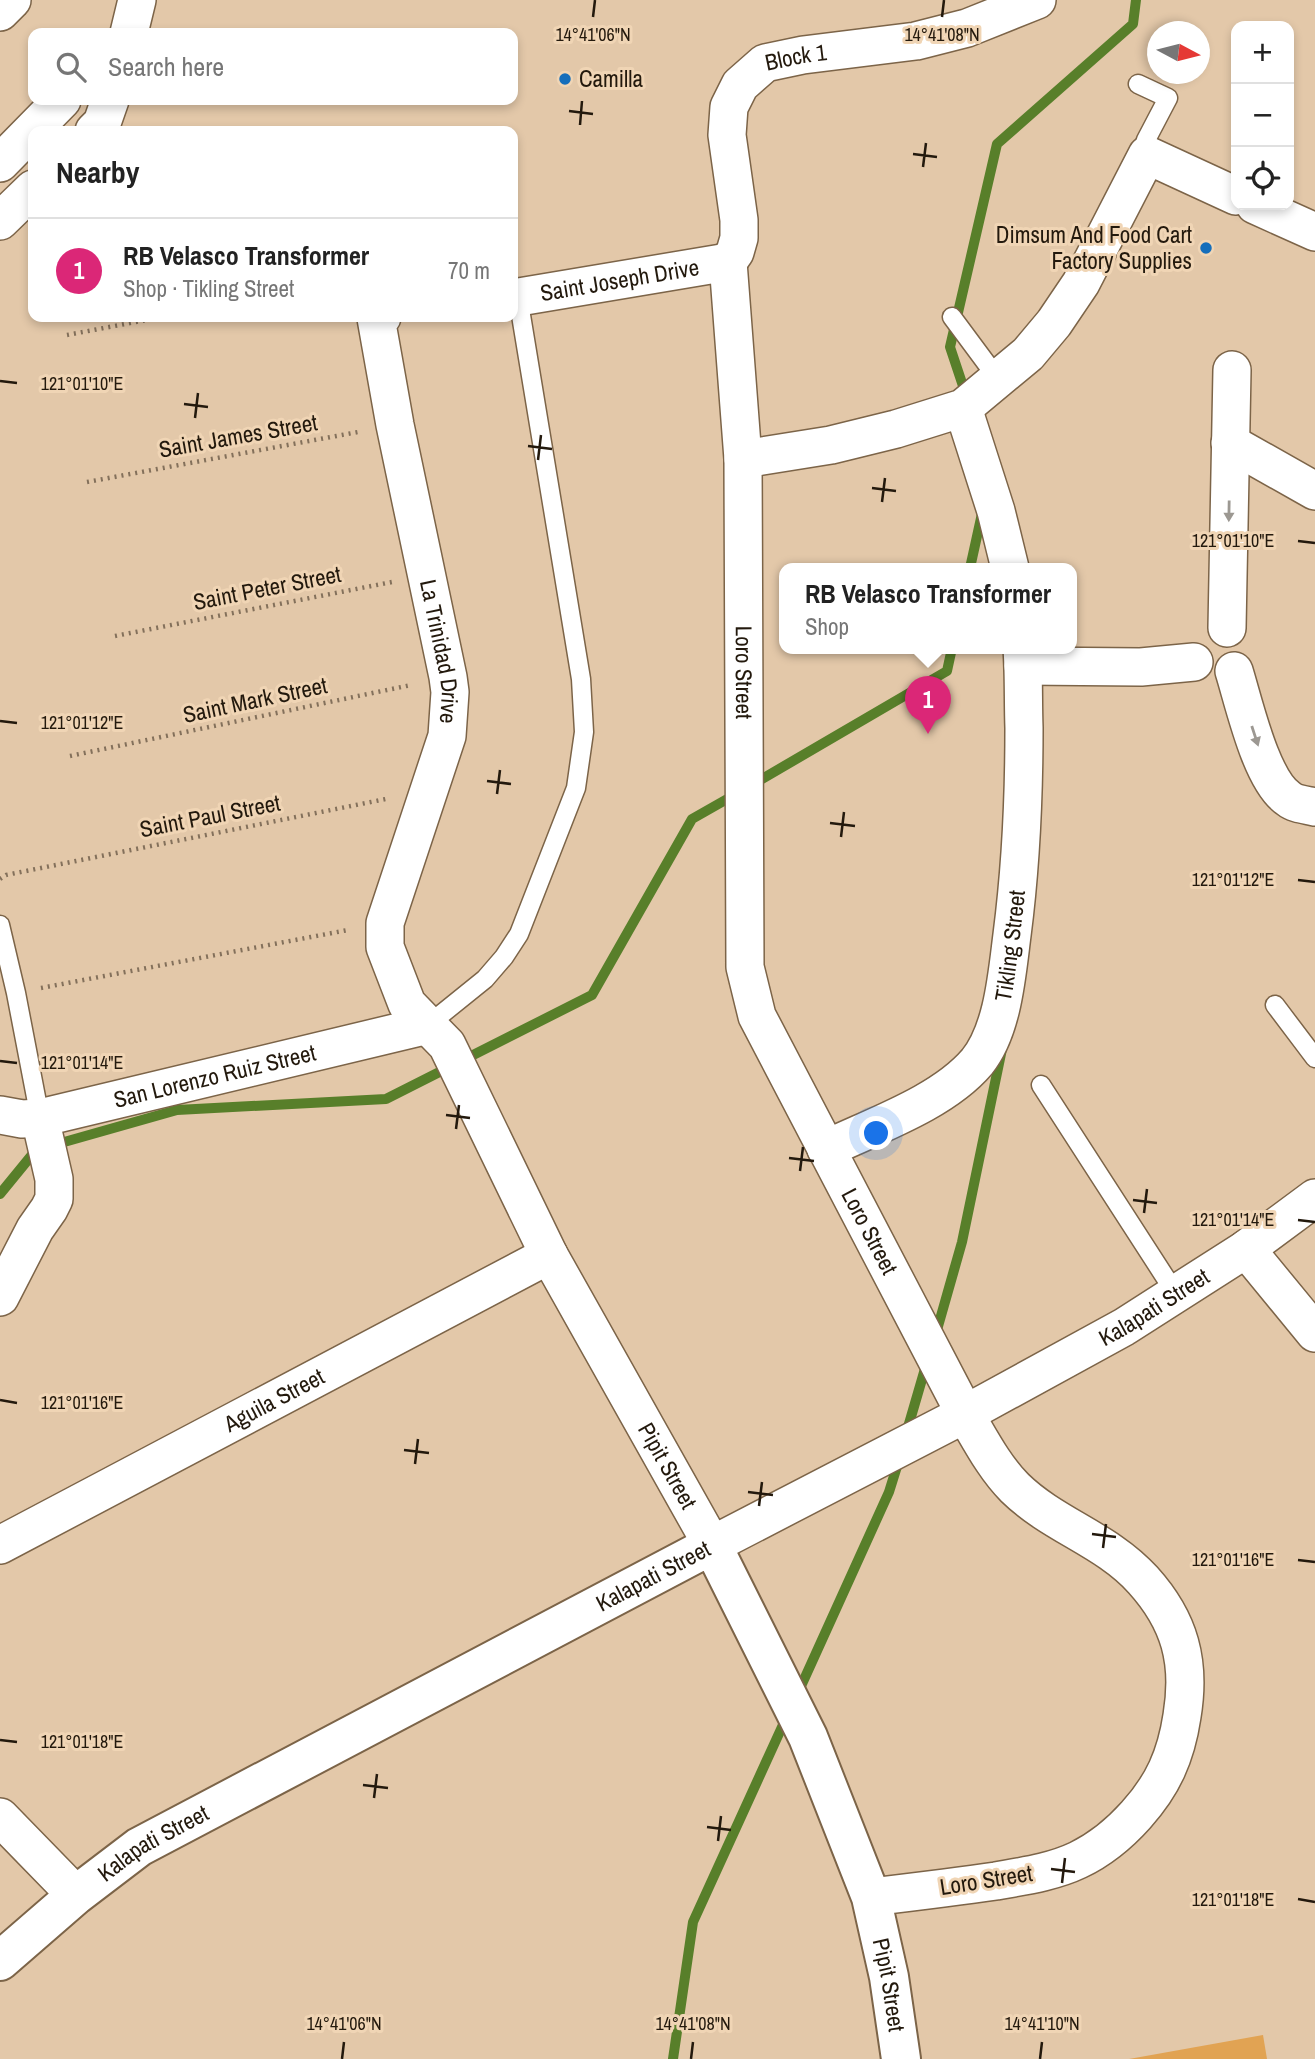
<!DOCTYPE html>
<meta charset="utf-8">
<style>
body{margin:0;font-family:"Archivo Narrow",sans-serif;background:#f6f6f6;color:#222}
.controls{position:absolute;right:21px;top:21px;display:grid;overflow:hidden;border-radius:14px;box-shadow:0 4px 10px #0003}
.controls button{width:63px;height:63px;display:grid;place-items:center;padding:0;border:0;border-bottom:2px solid #e0e0e0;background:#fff;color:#222;font:35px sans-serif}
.compass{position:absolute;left:1147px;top:21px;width:63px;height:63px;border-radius:50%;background:#fff;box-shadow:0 4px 10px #0003;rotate:97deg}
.you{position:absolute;left:877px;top:1134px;width:24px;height:24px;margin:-18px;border:5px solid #fff;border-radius:50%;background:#1a73e8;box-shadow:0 0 0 10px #1a73e833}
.badge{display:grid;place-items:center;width:46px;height:46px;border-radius:50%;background:#db2777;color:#fff;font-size:23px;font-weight:700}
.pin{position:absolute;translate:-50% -58px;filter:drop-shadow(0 2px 4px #0008)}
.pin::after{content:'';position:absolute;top:37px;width:24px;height:21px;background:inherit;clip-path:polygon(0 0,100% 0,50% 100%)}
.popup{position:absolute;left:779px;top:563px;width:298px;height:91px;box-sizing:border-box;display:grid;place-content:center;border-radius:14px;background:#fff;filter:drop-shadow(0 2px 5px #0005);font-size:23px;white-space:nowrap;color:#767676}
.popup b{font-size:26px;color:#222}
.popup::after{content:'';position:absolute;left:50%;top:100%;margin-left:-14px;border:14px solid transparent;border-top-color:#fff}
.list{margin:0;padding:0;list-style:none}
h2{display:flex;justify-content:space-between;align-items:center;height:91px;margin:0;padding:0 28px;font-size:30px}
h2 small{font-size:23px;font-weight:400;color:#767676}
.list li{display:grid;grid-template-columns:46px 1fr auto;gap:21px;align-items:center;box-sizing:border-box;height:105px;padding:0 28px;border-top:2px solid #e0e0e0}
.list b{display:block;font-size:26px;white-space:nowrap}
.list p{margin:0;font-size:23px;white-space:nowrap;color:#767676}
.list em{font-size:23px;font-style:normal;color:#767676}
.icon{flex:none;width:38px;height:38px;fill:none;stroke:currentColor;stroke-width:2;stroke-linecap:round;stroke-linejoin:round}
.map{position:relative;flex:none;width:1315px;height:2059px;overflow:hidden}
.search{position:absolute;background:#fff;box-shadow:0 4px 10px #0003;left:28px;top:28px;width:490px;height:77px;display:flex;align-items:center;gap:18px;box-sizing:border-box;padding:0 24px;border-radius:14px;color:#767676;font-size:26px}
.panel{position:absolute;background:#fff;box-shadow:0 4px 10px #0003;left:28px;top:126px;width:490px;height:196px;border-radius:14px}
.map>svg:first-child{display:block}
.green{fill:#e1a353}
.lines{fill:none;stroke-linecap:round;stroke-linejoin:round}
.stream{stroke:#587f2a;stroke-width:10}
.service-casing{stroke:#7c6448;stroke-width:21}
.minor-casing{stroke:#7c6448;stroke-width:40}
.tertiary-casing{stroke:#7c6448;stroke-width:42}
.path{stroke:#83705b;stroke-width:4.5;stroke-dasharray:2 5;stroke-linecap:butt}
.service{stroke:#fff;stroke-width:18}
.minor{stroke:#fff;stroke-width:37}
.tertiary{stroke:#fff;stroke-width:38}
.oneway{fill:#9c9892}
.ticks{fill:none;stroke:#23190d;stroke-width:2.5}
.poi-dot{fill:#156ebb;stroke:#f0d5b5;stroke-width:2.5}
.labels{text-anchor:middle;stroke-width:6;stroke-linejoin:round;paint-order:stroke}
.street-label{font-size:23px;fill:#23190d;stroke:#f0d5b5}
.poi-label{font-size:23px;fill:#23190d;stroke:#f0d5b5;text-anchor:start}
.ticks-label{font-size:18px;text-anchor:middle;fill:#23190d;stroke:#f0d5b5;stroke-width:6;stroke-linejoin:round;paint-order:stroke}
</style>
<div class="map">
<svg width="1315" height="2059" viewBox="0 0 1315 2059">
<rect width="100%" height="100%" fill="#e3c8a9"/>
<path class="green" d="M1263 2035 1267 2059H1129Z"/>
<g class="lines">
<path class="stream" d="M966 395 950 347 997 144 1133 24 1136 0
M970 568 983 509
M750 786 947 671 952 648
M0 1194 36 1150 177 1110 386 1099 592 995 692 819 736 794
M935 1337 962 1242 1002 1049
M906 1434 927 1362
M797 1695 889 1492 899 1460
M673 2059 693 1922 787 1716"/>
<g class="service-casing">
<path id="service" d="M1138 84 1168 98 1146 140 1144 146 1147 155
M952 317 998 379
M0 925 16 993 40 1118
M1275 1005 1315 1058
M428 1025 485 979 504 957 519 934 576 788 584 732 581 679 518 297
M1041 1085 1176 1294"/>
</g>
<g class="minor-casing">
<g id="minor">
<path d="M0 12 12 0"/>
<path d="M129 33 137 0"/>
<path d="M94 131 102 123 110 100"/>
<path d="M0 163 62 100"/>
<path d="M1255 205 1315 232"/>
<path d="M0 221 33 189"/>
<path id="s1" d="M728 262 743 459 745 967 757 1016 965 1414C980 1439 994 1467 1015 1488 1054 1526 1106 1539 1143 1580 1180 1621 1191 1662 1182 1716 1176 1756 1163 1785 1136 1815 1119 1834 1101 1849 1078 1860 1053 1872 1024 1876 996 1881 955 1887 913 1892 871 1897"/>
<path id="s2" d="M728 262 735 252 739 238V220L727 135 729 107 740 85 765 63 803 55 916 41 967 28 1037 0"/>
<path id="s3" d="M513 298 728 262"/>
<path id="s4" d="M382 317 376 318 395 425 448 677 450 692 447 736 385 923V947L407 1004 447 1045 549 1255 712 1545 965 1414 1124 1327 1246 1249 1315 1198"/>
<path d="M963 408 996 511 1010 568"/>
<path d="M1230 443 1315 491"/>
<path d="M743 459 831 445 896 429 963 408 1028 354 1054 323 1081 283 1147 155 1236 196"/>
<path d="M1227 628 1232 370"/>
<path d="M1023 666 1141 667 1194 662"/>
<path d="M1234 671C1244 703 1261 781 1289 799 1295 804 1307 805 1315 807"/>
<path id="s5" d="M0 1115 22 1119 40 1118 428 1025"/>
<path id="s6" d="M826 1149C874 1126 942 1103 977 1062 1003 1030 1007 974 1012 935 1021 866 1024 797 1024 728 1023 701 1024 675 1022 648"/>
<path d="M1246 1249 1315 1333"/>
<path d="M0 1297 35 1229 49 1209 54 1199V1179L40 1118"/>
<path id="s7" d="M0 1545 549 1255"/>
<path d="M0 1817 76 1895"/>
</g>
</g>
<g class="tertiary-casing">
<g id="tertiary">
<path id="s8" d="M0 1961 76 1895 139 1847 712 1545 808 1737 871 1897 889 1977 901 2059"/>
</g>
</g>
<path class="path" d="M67 335 162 317
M87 482 358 432
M115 636 392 582
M70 756 411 685
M0 879 6 875 386 799
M41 988 348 930"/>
<use href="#service" class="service"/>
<use href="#minor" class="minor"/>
<use href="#tertiary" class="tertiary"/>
</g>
<defs><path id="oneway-solid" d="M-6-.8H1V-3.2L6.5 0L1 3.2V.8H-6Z" transform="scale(1.75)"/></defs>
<g class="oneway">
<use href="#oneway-solid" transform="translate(1229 511) rotate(91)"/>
<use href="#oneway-solid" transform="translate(1255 736) rotate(72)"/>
</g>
<path class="ticks" d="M593 17 595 0M942 17 944 0M569 111 593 114M580 125 582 101M913 154 937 157M923 167 926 143M0 381 17 383M184 404 208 407M195 418 198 393M528 446 552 449M538 460 541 435M872 488 896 491M882 502 885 478M1298 541 1315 543M0 721 17 723M487 781 511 784M497 794 500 770M830 823 855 826M841 837 844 812M1298 880 1315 882M0 1061 17 1063M446 1115 470 1118M456 1129 459 1105M789 1158 814 1161M800 1171 803 1147M1133 1200 1157 1203M1144 1213 1147 1189M1298 1220 1315 1222M0 1400 17 1403M404 1450 429 1453M415 1464 418 1439M748 1492 773 1495M759 1506 762 1482M1092 1534 1116 1537M1103 1548 1106 1524M1298 1560 1315 1562M0 1740 17 1742M363 1785 388 1788M374 1798 377 1774M707 1827 731 1830M718 1841 721 1816M1051 1869 1075 1872M1062 1883 1065 1858M1298 1899 1315 1902M342 2059 344 2042M691 2059 693 2042M1040 2059 1042 2042"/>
<g class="poi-dot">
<circle cx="565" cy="79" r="7"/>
<circle cx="1206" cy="248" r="7"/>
</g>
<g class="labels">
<g class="street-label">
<text dy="8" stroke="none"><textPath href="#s2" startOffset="248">Block 1</textPath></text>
<text dy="8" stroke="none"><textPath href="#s3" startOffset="108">Saint Joseph Drive</textPath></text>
<text transform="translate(238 436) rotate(-10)" y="8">Saint James Street</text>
<text transform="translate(267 588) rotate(-11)" y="8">Saint Peter Street</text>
<text dy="8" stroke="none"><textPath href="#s4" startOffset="346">La Trinidad Drive</textPath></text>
<text dy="8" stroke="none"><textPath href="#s1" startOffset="411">Loro Street</textPath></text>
<text transform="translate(255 700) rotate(-12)" y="8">Saint Mark Street</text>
<text transform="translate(210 816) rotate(-11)" y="8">Saint Paul Street</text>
<text dy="8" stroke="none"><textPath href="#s6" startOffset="298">Tikling Street</textPath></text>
<text dy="8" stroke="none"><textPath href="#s5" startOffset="220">San Lorenzo Ruiz Street</textPath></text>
<text dy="8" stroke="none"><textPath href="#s1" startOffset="999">Loro Street</textPath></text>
<text dy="8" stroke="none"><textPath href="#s4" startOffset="1839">Kalapati Street</textPath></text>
<text dy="8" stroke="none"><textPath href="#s7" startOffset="310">Aguila Street</textPath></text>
<text dy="8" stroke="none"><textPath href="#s4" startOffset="1246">Pipit Street</textPath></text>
<text dy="8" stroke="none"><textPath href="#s8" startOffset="761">Kalapati Street</textPath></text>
<text dy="8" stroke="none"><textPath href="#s8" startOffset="194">Kalapati Street</textPath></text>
<text transform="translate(986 1880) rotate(-9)" y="8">Loro Street</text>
<text dy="8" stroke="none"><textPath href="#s8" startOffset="1304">Pipit Street</textPath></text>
</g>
<g class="poi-label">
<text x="579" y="87">Camilla</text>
<text x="1192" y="243" text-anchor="end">Dimsum And Food Cart<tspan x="1192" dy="26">Factory Supplies</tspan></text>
</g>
</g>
<g class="ticks-label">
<text x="593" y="41">14°41'06"N</text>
<text x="942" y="41">14°41'08"N</text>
<text x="82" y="390">121°01'10"E</text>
<text x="1233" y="547">121°01'10"E</text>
<text x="82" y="729">121°01'12"E</text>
<text x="1233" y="886">121°01'12"E</text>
<text x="82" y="1069">121°01'14"E</text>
<text x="1233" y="1226">121°01'14"E</text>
<text x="82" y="1409">121°01'16"E</text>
<text x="1233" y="1566">121°01'16"E</text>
<text x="82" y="1748">121°01'18"E</text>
<text x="1233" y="1906">121°01'18"E</text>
<text x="344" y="2030">14°41'06"N</text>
<text x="693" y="2030">14°41'08"N</text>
<text x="1042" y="2030">14°41'10"N</text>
</g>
</svg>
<div class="controls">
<button>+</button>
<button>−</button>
<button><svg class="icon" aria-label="locate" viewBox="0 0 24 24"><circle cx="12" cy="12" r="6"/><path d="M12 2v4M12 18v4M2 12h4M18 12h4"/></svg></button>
</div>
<svg class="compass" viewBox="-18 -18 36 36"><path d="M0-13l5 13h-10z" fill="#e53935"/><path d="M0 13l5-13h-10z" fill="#767676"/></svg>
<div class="you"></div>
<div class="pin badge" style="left:928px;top:734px">1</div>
<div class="popup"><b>RB Velasco Transformer</b>Shop</div>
<div class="search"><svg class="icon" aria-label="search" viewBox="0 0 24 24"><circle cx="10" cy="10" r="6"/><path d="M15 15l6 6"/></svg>Search here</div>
<section class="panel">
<h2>Nearby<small></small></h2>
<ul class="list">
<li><span class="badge">1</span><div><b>RB Velasco Transformer</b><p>Shop · Tikling Street</p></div><em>70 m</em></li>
</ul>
</section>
</div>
